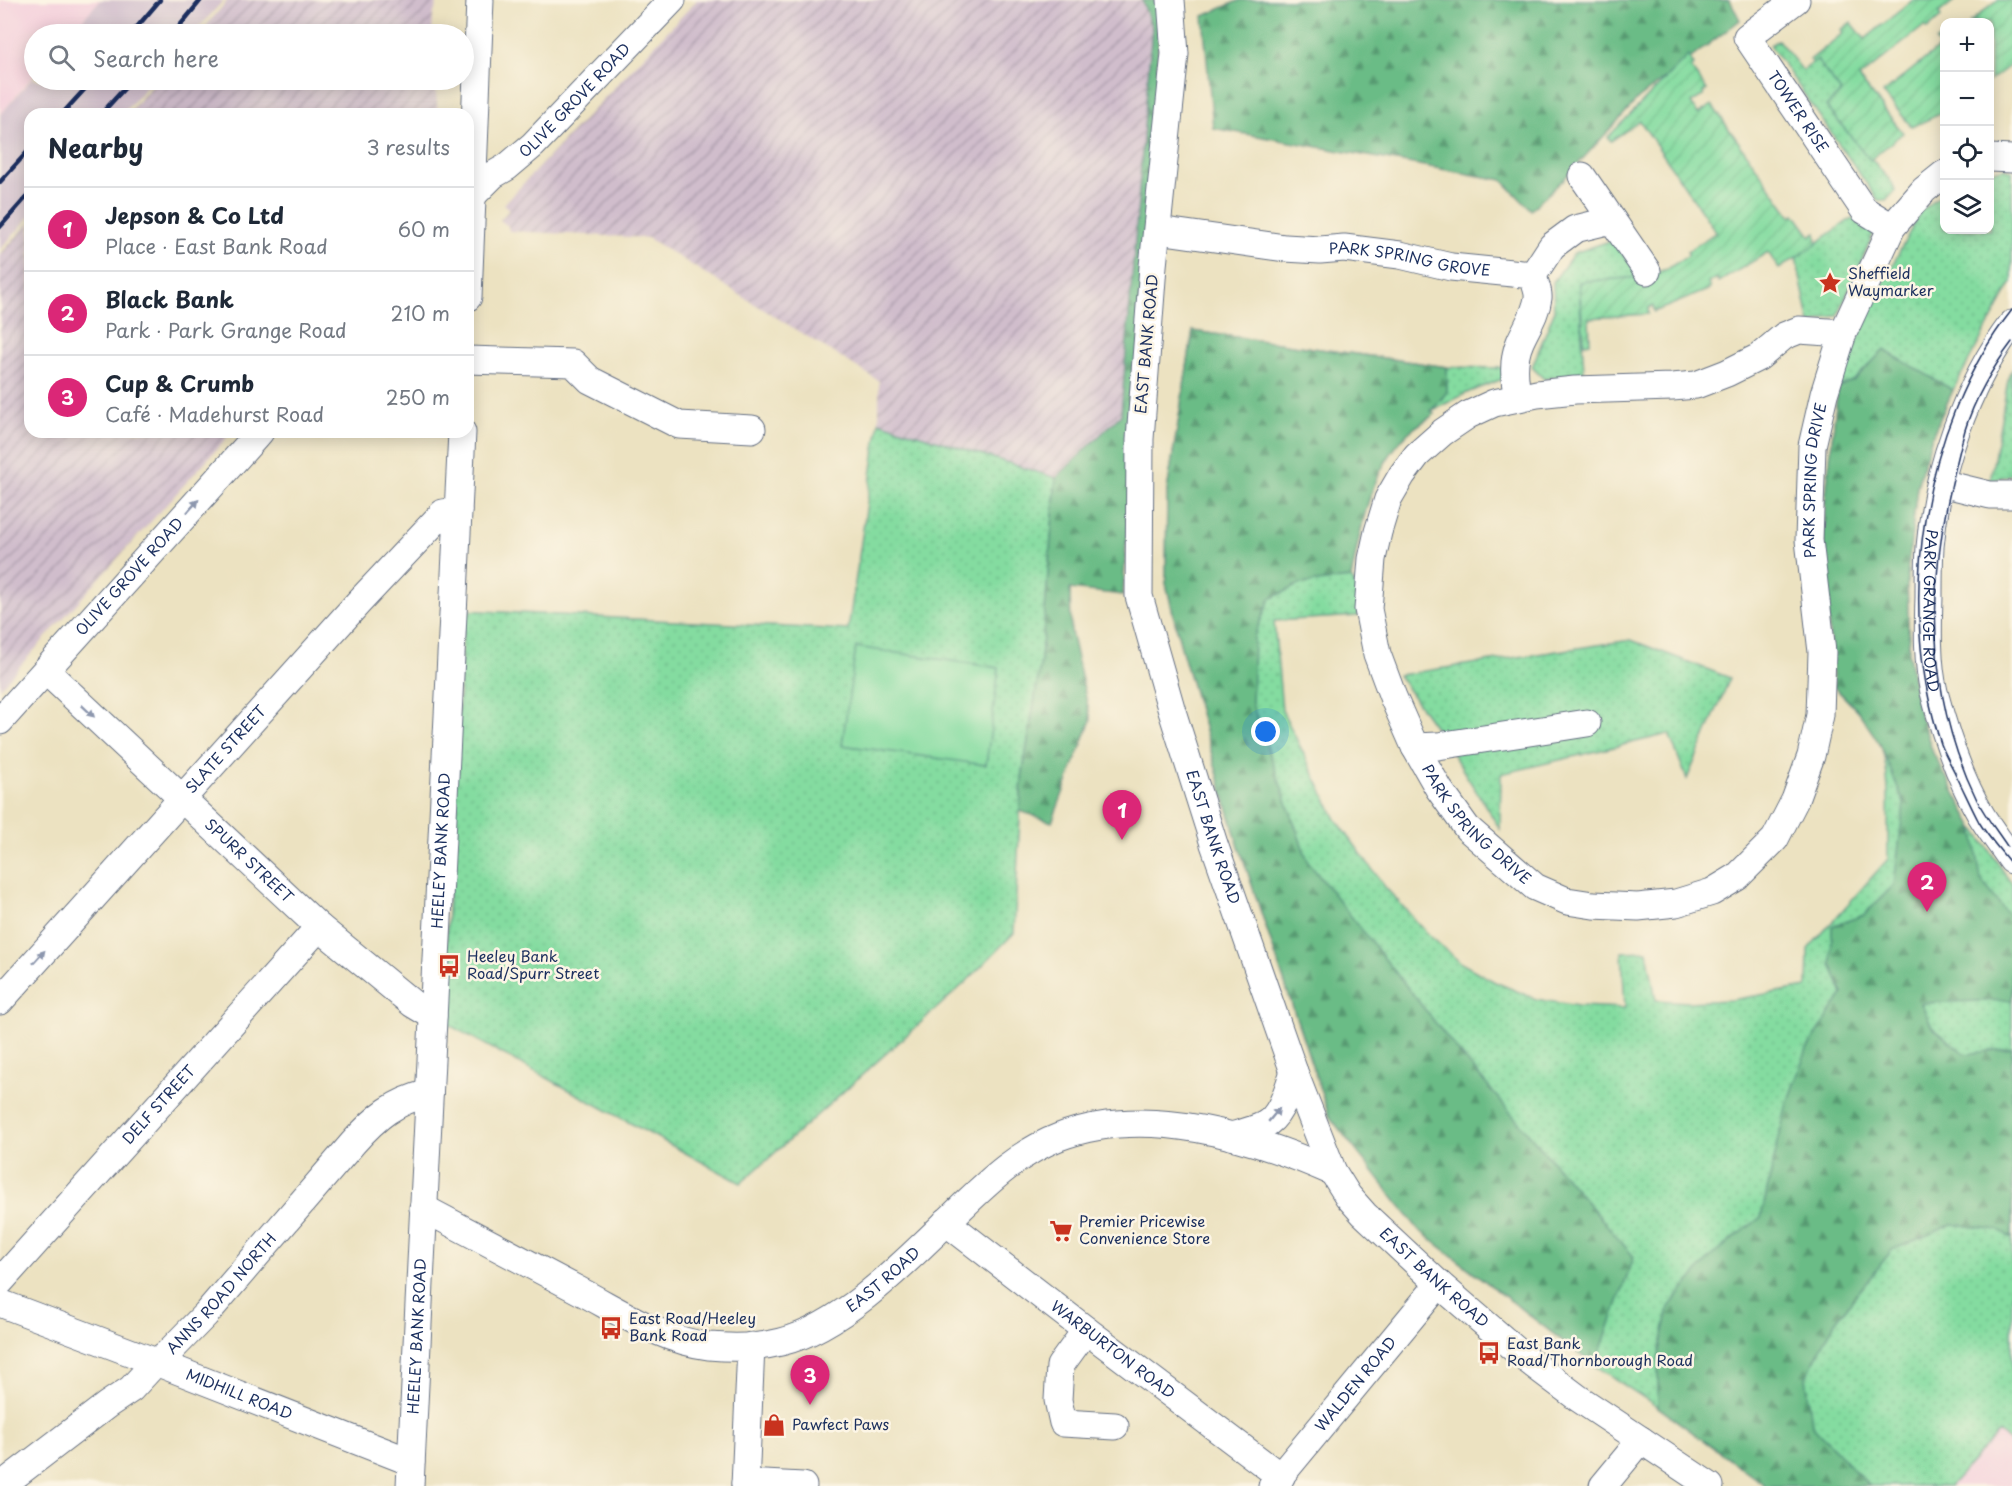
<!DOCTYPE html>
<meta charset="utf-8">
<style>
body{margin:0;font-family:"Playpen Sans",sans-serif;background:#f2f2f3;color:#1f2937}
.controls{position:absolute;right:18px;top:18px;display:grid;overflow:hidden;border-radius:12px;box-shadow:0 3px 15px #0003}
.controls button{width:54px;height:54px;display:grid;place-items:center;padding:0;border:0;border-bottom:2px solid #e0e1e3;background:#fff;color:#1f2937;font:30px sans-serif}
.you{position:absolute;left:1266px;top:732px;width:21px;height:21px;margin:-15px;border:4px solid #fff;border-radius:50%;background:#1a73e8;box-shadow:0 0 0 9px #1a73e833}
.badge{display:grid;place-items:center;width:39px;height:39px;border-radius:50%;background:#db2777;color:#fff;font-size:20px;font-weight:700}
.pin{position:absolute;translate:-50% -50px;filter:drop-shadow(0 2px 3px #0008)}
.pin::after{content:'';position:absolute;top:32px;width:21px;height:18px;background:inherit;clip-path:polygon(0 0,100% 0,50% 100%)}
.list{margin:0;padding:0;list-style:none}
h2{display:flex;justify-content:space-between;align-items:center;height:78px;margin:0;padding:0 24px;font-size:26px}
h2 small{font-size:20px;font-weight:400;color:#747a83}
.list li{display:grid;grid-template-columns:39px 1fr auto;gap:18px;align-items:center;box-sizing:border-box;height:84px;padding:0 24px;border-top:2px solid #e0e1e3}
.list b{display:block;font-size:22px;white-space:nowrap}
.list p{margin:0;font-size:20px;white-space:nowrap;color:#747a83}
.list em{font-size:20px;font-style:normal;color:#747a83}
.icon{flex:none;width:33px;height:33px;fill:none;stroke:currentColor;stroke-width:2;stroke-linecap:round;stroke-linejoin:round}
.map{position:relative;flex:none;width:2012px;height:1486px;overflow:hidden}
.search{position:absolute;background:#fff;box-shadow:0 3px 15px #0003;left:24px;top:24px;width:450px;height:66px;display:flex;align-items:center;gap:15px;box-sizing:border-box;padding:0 21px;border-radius:33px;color:#747a83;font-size:22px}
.panel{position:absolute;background:#fff;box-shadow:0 3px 15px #0003;left:24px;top:108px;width:450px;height:330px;border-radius:18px}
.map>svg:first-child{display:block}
.built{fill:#f4cfdc}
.industrial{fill:url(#industrial-furrows)}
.railway{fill:#d0bdcc}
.grass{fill:url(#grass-dots);stroke:#50867f;stroke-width:1.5}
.forest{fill:url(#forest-firs);stroke:#437672;stroke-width:1.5}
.garden{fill:url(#garden-furrows);stroke:#50867f;stroke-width:1.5}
.pitch{fill:#84dca0;stroke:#50867f;stroke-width:1.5}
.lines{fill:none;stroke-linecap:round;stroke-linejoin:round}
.minor-casing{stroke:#646e81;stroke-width:29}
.minor{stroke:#fff;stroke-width:27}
.tram{stroke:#1b2f5e;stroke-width:1.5}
.rail{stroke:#1b2f5e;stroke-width:4.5}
.oneway{fill:#8d97ae}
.labels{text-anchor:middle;stroke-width:5;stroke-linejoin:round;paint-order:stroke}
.street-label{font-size:15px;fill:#1b2f5e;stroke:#fcf5e5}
.poi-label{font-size:15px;fill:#1b2f5e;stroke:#fcf5e5;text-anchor:start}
</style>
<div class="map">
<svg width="2012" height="1486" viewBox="0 0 2012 1486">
<defs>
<pattern id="industrial-furrows" width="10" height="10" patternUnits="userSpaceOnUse" patternTransform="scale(1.5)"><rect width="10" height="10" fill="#d0bdcc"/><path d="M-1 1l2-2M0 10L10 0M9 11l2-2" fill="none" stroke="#a89aa9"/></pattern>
<pattern id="grass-dots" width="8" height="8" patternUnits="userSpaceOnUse" patternTransform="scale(1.5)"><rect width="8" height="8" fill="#84dca0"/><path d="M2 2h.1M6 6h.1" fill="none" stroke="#71bd8c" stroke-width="1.8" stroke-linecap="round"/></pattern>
<pattern id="forest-firs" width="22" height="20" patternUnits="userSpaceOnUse" patternTransform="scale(1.5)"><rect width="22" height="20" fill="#6bbc86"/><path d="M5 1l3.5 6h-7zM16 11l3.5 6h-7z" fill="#579971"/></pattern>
<pattern id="garden-furrows" width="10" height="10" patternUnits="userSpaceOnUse" patternTransform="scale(1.5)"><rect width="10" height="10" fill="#84dca0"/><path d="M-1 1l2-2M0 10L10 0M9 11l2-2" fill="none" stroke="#71bd8c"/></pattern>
</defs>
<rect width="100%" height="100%" fill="#fcf5e5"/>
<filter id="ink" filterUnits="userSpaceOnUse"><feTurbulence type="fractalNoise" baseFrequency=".0167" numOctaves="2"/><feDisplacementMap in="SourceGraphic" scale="12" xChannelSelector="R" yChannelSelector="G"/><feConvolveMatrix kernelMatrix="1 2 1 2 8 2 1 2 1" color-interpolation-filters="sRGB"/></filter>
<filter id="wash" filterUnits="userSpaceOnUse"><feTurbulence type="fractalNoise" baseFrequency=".008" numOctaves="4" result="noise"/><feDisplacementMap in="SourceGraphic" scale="24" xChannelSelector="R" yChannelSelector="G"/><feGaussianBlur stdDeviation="1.35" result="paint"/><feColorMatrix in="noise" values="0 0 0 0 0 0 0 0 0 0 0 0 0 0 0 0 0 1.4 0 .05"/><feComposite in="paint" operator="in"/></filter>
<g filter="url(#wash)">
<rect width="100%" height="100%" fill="#ece2c1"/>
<path class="built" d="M0 0H100L70 34H34V75L0 115Z
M1999 1432 2012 1444V1486H1950Z"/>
<path class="industrial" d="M228 0H438L433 16 432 34H199Z
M697 0H1142L1152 27 1146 183 1121 415 1056 478 879 422V381L648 238 509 231 508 226 500 220 509 210 504 204Z
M158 80H435L438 114H127Z
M30 222V432H232L0 688V255Z"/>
<path class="railway" d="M100 0H224L193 34H70Z
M34 76V80H153L122 114H30V216L0 250V115Z"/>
<path class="grass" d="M1778 40 1803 71 1816 59 1841 92 1826 106 1892 183 1895 191 1886 201 1878 200 1770 45Z
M2005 168 2012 171V282L1953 390 1932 436 1917 486 1907 577 1909 654 1917 705 1933 753 1973 826 2012 884V1444L1999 1432 1950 1486H1766L1658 1407 1595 1366 1419 1230 1329 1116 1235 834 1181 647 1166 583 1167 491 1193 331 1447 367 1504 368 1503 379 1469 392 1431 411 1435 414C1427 420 1416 426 1408 433 1369 471 1361 527 1351 578L1360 592 1358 616 1274 621 1282 710 1336 819 1385 887 1430 936 1461 963 1495 982 1536 999 1578 1006 1625 1008 1622 952 1647 951 1656 1000 1687 1002 1731 1000 1807 987 1808 949 1888 859C1887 824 1892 779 1881 746 1874 726 1849 702 1834 687L1825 504 1838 387 1874 301 1920 212 1944 193V230H1990V172Z
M1852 218 1874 232 1838 315 1810 324 1796 258Z
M1613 240 1640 277 1579 283 1584 372 1544 379 1532 367 1554 312 1553 282 1574 253Z
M2012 370V474L1990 481 2009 374Z
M879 422 1056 478 1041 660 1022 778 1014 933 966 982 741 1183 442 1021 464 610 848 630Z
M1631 640 1730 678 1687 779 1669 734 1501 774 1500 829 1442 737 1398 675Z"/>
<path class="forest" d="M1142 0H1155L1159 15 1156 111 1133 430 1123 595 1070 589 1071 632 1091 720 1052 822 1020 811 1022 778 1041 660 1056 478 1121 415 1152 28Z
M1240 0H1730L1740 20 1638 99 1565 178 1531 210 1502 180 1213 128 1203 16Z
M1193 331 1447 367V392L1431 411 1435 414C1426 420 1416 426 1408 433 1369 471 1361 527 1351 578L1300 584 1270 599 1254 636 1252 704 1308 862 1457 1050 1634 1257 1595 1366 1419 1230 1329 1116 1235 834 1181 647 1166 583 1167 491Z
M1884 350 1953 390 1932 436 1917 486 1907 577 1909 654 1917 705 1933 753 1973 826 1981 880 2012 920V1000L1921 1003 1932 1027 1965 1054 2012 1048V1238L1997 1230 1953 1224 1892 1250 1835 1322 1806 1377 1812 1425 1869 1486H1766L1658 1407V1360L1669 1307 1710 1257 1761 1217 1787 1103 1807 1049 1843 994 1831 964 1832 926 1864 915 1894 885 1904 803 1880 744 1856 708 1834 687 1823 563 1825 504 1838 387 1854 380Z"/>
<path class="garden" d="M1913 0H1955L1939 13 1941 17 1927 29 1924 26 1859 78 1903 133 1870 160 1826 106 1841 92 1817 60 1812 63 1810 60 1843 33 1841 30 1851 22 1865 39Z
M1998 0H2012V64L1990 81V22H1970Z
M1944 35V112L1912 127 1883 93 1940 47 1936 41Z
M1688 56 1694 65 1691 68 1707 90 1703 92 1704 95 1691 103 1698 114 1712 105 1791 216 1795 214 1811 236 1816 233 1817 244 1779 269 1768 252 1719 282 1717 278 1708 283 1710 289 1654 312 1653 306 1648 308V314L1589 318 1590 343 1584 344 1579 282 1640 277 1667 269 1689 255 1687 252 1716 232 1640 121 1611 141 1608 137Z"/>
<path class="pitch" d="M856 647 999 668 986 765 842 745Z"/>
</g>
<g filter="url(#ink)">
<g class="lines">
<g class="minor-casing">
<g id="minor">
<path id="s1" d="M1171 0 1175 54 1153 266 1140 439 1139 596 1171 708 1214 844 1294 1072 1333 1172 1348 1196 1364 1214 1439 1284 1525 1358 1578 1398 1710 1486"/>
<path id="s2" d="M1796 0 1747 37 1864 210 1892 227"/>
<path d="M1990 158 2012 159"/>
<path d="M1582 176 1647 271"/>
<path id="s3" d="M472 196 493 175 507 167 533 145 672 0"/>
<path id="s4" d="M1158 230 1285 248 1320 250 1344 248 1400 255 1451 267 1533 275"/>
<path d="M1533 275 1552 246 1575 229 1612 220"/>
<path d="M468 297 480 0"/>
<path id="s5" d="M2012 324C1967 383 1936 473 1930 547 1929 564 1929 580 1929 597 1928 627 1927 663 1934 692 1945 734 1959 778 1981 815 1990 830 2002 845 2012 860"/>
<path id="s6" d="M1843 333 1799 330 1784 336 1759 357 1727 373 1696 385 1672 387 1575 390 1537 394 1494 403 1468 415 1443 432 1417 455 1402 475 1388 499 1378 532 1372 559 1368 609 1377 654 1393 697 1415 747 1439 789 1467 828 1535 887 1567 901 1593 905 1638 907 1676 903 1712 892 1737 877 1775 839 1795 800 1811 756 1820 715 1822 652 1809 540 1812 446 1824 394 1843 333 1892 227 1924 190 1944 174"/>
<path d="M468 360 573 363 590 380 679 425 752 429"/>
<path d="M1518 398C1514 380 1512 360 1520 342 1526 328 1536 314 1538 298 1539 291 1534 282 1533 275"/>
<path d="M1941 483 1990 495H2012"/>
<path id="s7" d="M46 671 319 927 413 1004 433 1016"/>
<path id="s8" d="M0 721 260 432"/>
<path d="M1415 747 1438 746 1587 723"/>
<path id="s9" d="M0 1001 358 603 443 513 458 511"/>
<path d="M1231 1136C1242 1133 1254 1130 1264 1125 1282 1116 1287 1090 1294 1072"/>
<path id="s10" d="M423 1208C476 1236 529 1264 582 1292 622 1313 664 1341 709 1346 732 1348 758 1348 781 1342 846 1326 912 1255 960 1209 990 1180 1020 1152 1059 1137 1145 1104 1252 1136 1333 1172"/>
<path id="s11" d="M946 1222 1086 1330 1281 1477"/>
<path id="s12" d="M0 1282 319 927"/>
<path id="s13" d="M0 1303 156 1362 411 1462"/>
<path d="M1086 1330 1060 1366 1058 1400 1063 1423 1115 1426"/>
<path d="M745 1483 803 1486"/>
<path id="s14" d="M1 1486 107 1405 131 1389 156 1362 168 1353 206 1314 353 1143C377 1116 394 1102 429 1093"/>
<path id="s15" d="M410 1486 462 432"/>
<path d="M745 1486 751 1346"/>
<path id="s16" d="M1272 1486 1439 1284"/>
<path d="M1603 1486 1641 1440"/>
</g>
</g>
<use href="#minor" class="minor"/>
<path class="tram" d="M2012 310C1921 426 1895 605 1941 744 1945 755 1952 766 1957 777 1964 791 1971 807 1979 822 1988 837 2001 851 2012 865
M2007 846C1997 831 1985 816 1977 800 1927 698 1926 591 1952 483 1956 466 1960 448 1965 430 1974 400 1993 367 2012 342"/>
<path class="rail" d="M131 34 160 0
M173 34 201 0
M62 114 93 80
M101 114 132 80
M0 182 30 149
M0 227 30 193"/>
</g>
<defs><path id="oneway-solid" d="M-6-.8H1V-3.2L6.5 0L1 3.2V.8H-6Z" transform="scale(1.5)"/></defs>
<g class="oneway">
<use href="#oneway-solid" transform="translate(193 506) rotate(-48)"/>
<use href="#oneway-solid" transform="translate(88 711) rotate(43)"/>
<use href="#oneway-solid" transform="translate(39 957) rotate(-48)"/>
<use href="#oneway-solid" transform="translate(1274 1115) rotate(-50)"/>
</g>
</g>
<defs>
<g id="sight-bare" transform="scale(1.8)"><path d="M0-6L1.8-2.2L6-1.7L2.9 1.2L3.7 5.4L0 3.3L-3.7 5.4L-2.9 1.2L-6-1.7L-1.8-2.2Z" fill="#c8321e" stroke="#fcf5e5" stroke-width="2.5" paint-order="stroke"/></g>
<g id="bus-bare" transform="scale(1.8)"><path d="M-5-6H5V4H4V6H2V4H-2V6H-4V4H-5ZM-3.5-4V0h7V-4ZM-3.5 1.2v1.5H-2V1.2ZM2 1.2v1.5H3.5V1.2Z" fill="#c8321e" stroke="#fcf5e5" stroke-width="2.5" paint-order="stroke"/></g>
<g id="supermarket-bare" transform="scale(1.8)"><path d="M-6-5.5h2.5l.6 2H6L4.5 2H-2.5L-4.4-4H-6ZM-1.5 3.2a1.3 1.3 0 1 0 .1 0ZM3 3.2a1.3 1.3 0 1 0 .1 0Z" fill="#c8321e" stroke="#fcf5e5" stroke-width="2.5" paint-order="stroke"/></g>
<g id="shop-bare" transform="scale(1.8)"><path d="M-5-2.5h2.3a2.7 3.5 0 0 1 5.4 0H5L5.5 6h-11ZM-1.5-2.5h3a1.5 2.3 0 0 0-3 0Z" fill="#c8321e" stroke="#fcf5e5" stroke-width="2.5" paint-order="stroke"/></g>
</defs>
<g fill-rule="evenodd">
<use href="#sight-bare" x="1830" y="283"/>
<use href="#bus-bare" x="449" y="966"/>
<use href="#supermarket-bare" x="1061" y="1231"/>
<use href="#bus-bare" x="611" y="1328"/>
<use href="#bus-bare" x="1489" y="1353"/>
<use href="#shop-bare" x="774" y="1425"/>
</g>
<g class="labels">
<g class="street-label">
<text dy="5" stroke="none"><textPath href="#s3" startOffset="141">OLIVE GROVE ROAD</textPath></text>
<text dy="5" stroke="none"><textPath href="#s2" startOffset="152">TOWER RISE</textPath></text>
<text dy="5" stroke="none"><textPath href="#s4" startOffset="254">PARK SPRING GROVE</textPath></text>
<text transform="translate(1147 344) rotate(-85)" y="5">EAST BANK ROAD</text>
<text dy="5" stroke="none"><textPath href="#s6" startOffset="1590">PARK SPRING DRIVE</textPath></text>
<text dy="5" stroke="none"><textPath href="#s8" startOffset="194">OLIVE GROVE ROAD</textPath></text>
<text dy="5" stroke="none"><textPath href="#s5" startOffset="304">PARK GRANGE ROAD</textPath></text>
<text dy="5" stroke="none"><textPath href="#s9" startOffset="338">SLATE STREET</textPath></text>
<text dy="5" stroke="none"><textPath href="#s6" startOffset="870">PARK SPRING DRIVE</textPath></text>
<text dy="5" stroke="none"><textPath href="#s1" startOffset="850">EAST BANK ROAD</textPath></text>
<text dy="5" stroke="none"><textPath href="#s15" startOffset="636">HEELEY BANK ROAD</textPath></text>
<text dy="5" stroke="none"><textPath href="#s7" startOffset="278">SPURR STREET</textPath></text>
<text dy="5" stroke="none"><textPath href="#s12" startOffset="238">DELF STREET</textPath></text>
<text dy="5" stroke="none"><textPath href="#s1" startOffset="1353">EAST BANK ROAD</textPath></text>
<text dy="5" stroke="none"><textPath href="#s10" startOffset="512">EAST ROAD</textPath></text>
<text dy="5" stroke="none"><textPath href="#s14" startOffset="294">ANNS ROAD NORTH</textPath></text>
<text dy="5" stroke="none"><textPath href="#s15" startOffset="150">HEELEY BANK ROAD</textPath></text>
<text dy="5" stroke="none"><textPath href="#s11" startOffset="210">WARBURTON ROAD</textPath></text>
<text dy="5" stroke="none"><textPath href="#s16" startOffset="132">WALDEN ROAD</textPath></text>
<text dy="5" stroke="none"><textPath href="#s13" startOffset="256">MIDHILL ROAD</textPath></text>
</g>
<g class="poi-label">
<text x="1848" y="279">Sheffield<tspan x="1848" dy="17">Waymarker</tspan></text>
<text x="467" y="962">Heeley Bank<tspan x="467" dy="17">Road/Spurr Street</tspan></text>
<text x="1079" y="1227">Premier Pricewise<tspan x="1079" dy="17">Convenience Store</tspan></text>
<text x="629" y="1324">East Road/Heeley<tspan x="629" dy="17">Bank Road</tspan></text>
<text x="1507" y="1349">East Bank<tspan x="1507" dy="17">Road/Thornborough Road</tspan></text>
<text x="792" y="1430">Pawfect Paws</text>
</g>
</g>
</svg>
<div class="controls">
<button>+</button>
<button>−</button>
<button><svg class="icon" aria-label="locate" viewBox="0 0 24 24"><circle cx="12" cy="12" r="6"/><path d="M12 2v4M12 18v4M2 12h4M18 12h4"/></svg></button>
<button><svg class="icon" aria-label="layers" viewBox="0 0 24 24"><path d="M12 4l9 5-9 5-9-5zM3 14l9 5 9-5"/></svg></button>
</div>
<div class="you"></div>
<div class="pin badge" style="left:1122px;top:840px">1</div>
<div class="pin badge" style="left:1927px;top:912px">2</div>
<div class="pin badge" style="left:810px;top:1405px">3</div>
<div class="search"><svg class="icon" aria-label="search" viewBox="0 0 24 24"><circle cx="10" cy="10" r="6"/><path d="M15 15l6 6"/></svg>Search here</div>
<section class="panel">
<h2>Nearby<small>3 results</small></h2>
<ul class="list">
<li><span class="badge">1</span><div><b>Jepson &amp; Co Ltd</b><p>Place · East Bank Road</p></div><em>60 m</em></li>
<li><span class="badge">2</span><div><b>Black Bank</b><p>Park · Park Grange Road</p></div><em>210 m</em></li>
<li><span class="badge">3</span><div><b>Cup &amp; Crumb</b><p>Café · Madehurst Road</p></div><em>250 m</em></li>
</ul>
</section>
</div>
